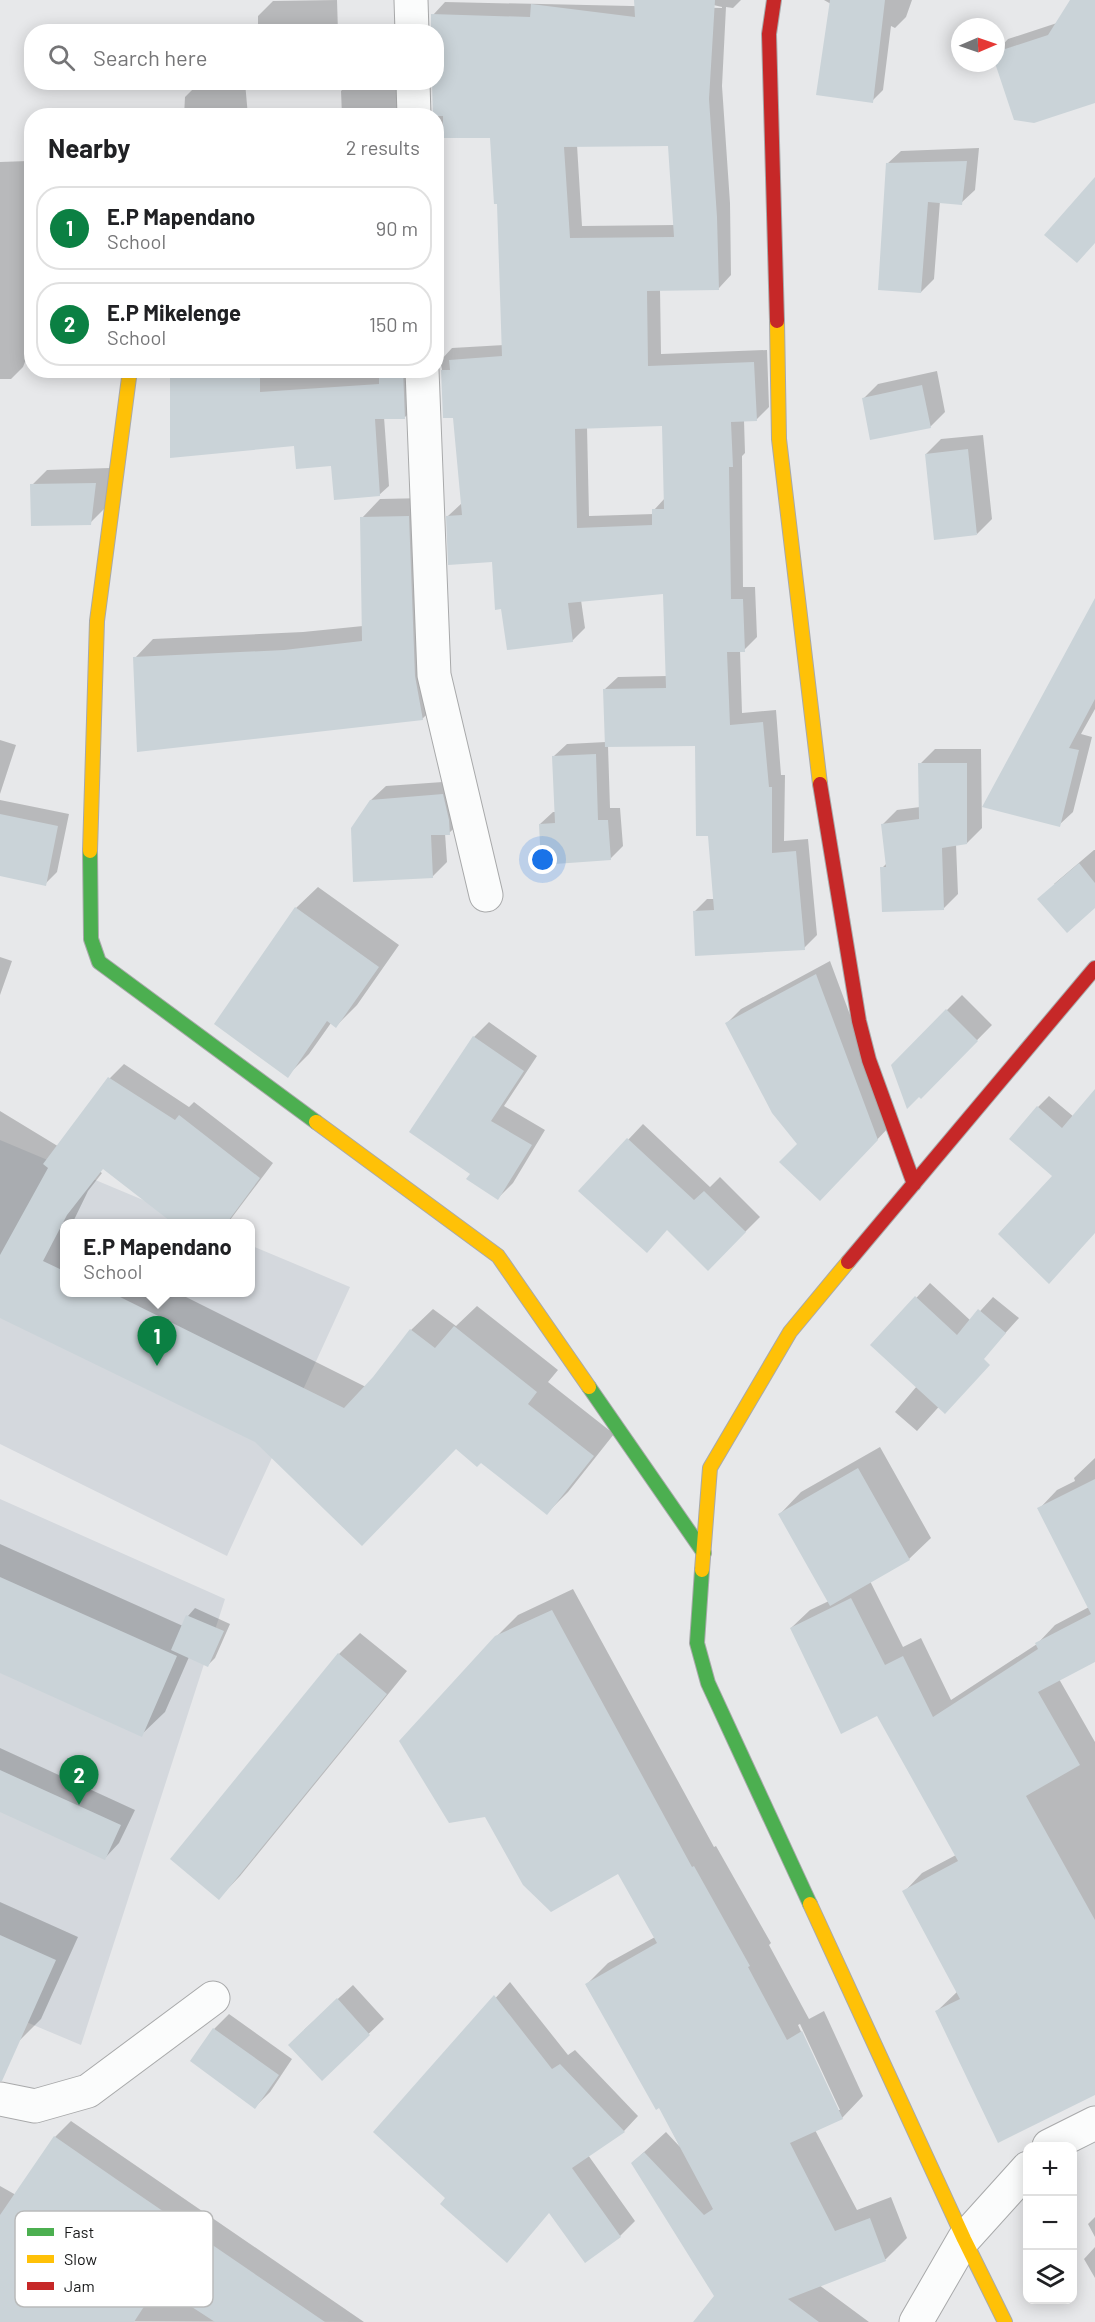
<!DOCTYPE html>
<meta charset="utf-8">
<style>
body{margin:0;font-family:Barlow,sans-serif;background:#f2f2f2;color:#202124}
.controls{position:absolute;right:18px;bottom:18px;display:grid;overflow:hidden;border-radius:12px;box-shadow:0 3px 15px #0003}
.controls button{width:54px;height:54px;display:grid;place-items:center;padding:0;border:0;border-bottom:2px solid #e0e0e0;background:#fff;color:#202124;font:30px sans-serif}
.compass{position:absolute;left:951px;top:18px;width:54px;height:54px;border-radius:50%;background:#fff;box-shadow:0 3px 15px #0003;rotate:88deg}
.you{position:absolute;left:543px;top:860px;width:21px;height:21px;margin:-15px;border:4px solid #fff;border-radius:50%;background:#1a73e8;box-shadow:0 0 0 9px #1a73e833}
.badge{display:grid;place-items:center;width:39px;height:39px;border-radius:50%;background:#0b8043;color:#fff;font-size:20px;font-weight:700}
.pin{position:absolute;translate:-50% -50px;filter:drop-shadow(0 2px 3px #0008)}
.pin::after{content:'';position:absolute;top:32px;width:21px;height:18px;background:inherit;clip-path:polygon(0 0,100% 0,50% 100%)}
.popup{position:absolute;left:60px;top:1219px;width:195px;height:78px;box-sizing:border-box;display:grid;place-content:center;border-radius:12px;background:#fff;filter:drop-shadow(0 2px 4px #0005);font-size:20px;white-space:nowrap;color:#757577}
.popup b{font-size:22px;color:#202124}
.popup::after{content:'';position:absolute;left:50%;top:100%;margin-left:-12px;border:12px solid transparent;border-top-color:#fff}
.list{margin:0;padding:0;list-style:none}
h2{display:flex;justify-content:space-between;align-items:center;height:78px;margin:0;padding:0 24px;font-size:26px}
h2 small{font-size:20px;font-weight:400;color:#757577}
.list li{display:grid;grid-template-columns:39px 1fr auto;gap:18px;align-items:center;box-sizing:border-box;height:84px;margin:0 12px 12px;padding:0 12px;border:2px solid #e0e0e0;border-radius:24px}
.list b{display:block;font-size:22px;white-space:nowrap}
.list p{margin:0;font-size:20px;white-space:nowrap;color:#757577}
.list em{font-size:20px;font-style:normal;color:#757577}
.icon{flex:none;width:33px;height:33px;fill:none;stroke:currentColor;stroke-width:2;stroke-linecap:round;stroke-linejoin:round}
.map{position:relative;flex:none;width:1095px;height:2322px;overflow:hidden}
.search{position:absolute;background:#fff;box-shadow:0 3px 15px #0003;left:24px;top:24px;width:420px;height:66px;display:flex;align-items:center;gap:15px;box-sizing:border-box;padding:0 21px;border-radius:24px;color:#757577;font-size:22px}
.panel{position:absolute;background:#fff;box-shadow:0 3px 15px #0003;left:24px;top:108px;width:420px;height:270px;border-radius:24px}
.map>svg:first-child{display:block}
.built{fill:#d4d8dd}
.shadow{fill:#0003;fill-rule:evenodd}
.building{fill:#cad3d8;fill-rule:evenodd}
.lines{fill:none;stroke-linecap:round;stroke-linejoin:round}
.street-casing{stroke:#a8a9aa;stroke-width:35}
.fast-casing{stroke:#a8a9aa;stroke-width:16}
.slow-casing{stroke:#a8a9aa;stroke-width:16}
.jam-casing{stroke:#a8a9aa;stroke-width:16}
.street{stroke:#fbfcfc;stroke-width:33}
.fast{stroke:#4caf50;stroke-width:14}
.slow{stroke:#ffc107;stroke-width:14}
.jam{stroke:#c62828;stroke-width:14}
.key{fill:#fff;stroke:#b9baba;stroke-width:1.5}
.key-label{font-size:16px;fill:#171819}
</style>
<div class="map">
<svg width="1095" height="2322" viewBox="0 0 1095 2322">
<rect width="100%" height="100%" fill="#e7e8ea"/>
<path class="built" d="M0 1140 198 1223 64 1224V1292H250V1245L350 1287 227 1556 0 1444Z
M0 1499 225 1599 81 2045 0 2011Z"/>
<path class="shadow" d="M337 0 338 32H258V16L273 1Z
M692 0H741L733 8 726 7 722 86 730 203 731 275 719 288 660 289 661 354 767 350 769 407 756 420H744L745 453 742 456 743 587H755L757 637 744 650H740L742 713 776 710 781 775H785L784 841 808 839 817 935 804 948 694 912 707 899H714L709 835 697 745 608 746 610 808H620L623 846 610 859 540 824 553 812H556L554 756 567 744 606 742 605 689 618 677 667 676 664 593 581 600 585 628 572 641 448 516 462 503 455 417H444L442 369 440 361 452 348 504 345 499 202 492 136 436 137V32L433 15 445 2 722 8V7ZM670 144 675 225 582 226 577 145ZM664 424 665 498 654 510V514L589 516 587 427Z
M824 0H912L906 17 895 28 891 26 883 90 872 101 831 4Z
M1072 0H1095V64L996 62V52L1008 39 1057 23Z
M245 82 248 116H184L185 97 198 84Z
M350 82H407L413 116H342L341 91Z
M979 148 975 190 961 203 940 201 934 279 921 292 887 164 901 151Z
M32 158V344L23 367 11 379H0V162L28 161Z
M171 370H412L414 408 405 417H384L389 486 379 495 333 465Z
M937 371 945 412 930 427 863 399 878 384Z
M983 435 992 519 977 534 926 454 941 439Z
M110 468 105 508 90 523 32 485 47 470Z
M427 498 441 701 422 719 135 658 153 639 303 632 363 626 362 518 380 499Z
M1095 601V709L1081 734 1092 737 1073 812 1059 825 984 806Z
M0 740 16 745 0 794Z
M935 749H981L982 828 967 843 956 844 958 894 943 909 882 868 887 863 882 825 897 810 920 807V764Z
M457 781 464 819 449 833H445L447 862 432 877 371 800 386 786Z
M0 800 69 814 57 872 45 884 0 875Z
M1094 850H1095V906L1054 884Z
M318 887 399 945 357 1005 336 1026 331 1023 309 1054 287 1076 296 908Z
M0 957 12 961 0 995Z
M830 961 891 1125 834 1185 799 1144 727 1023 741 1009Z
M962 995 992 1025 921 1097 892 1065Z
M489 1022 537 1056 504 1106 545 1130 513 1183 498 1198 472 1173 474 1037Z
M124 1064 189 1107 194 1102 273 1163 227 1224H177L73 1126 110 1078Z
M1095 1092V1232L1054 1176 1038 1107 1049 1096 1074 1117Z
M0 1111 102 1173 88 1191 72 1224H64V1292H176L366 1387 411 1330 433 1309 456 1326 477 1306 558 1370 548 1382 614 1434 568 1492 547 1513 481 1461 456 1448 256 1441 0 1315Z
M643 1124 710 1187 720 1177 760 1217 708 1269 668 1229 580 1191Z
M930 1283 971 1321 993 1297 1019 1318 917 1431 895 1412 917 1386 873 1345Z
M880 1447 931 1538 909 1559 870 1581 903 1647 921 1638 951 1700 1037 1644 1055 1625 1089 1607 1039 1509 1057 1490 1075 1481 1074 1478 1095 1458V1660L1059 1679 1095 1742V2093L937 2011 958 1991 904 1892 922 1873 956 1855 877 1714 791 1628 810 1610 829 1601 780 1514 801 1492Z
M0 1544 183 1626 188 1616 195 1608 230 1624 215 1658 208 1665 189 1657 165 1712 141 1735 0 1672Z
M573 1589 714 1847 716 1846 771 1943 769 1945 809 2019 824 2011 863 2096 842 2118 815 2130 857 2210 891 2197 907 2238 886 2259 819 2285 869 2322H695L716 2296 632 2163 666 2132 680 2147 660 2106 586 1985 608 1963 655 1937 496 1637 518 1615ZM800 2024 840 2110H837L798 2025Z
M360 1633 407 1671 240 1876 219 1898 339 1654Z
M0 1748 135 1810 119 1843 105 1858 0 1810Z
M0 1902 78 1937 41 2019 18 2042 0 2034Z
M510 1982 568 2055 575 2050 638 2116 624 2131 588 2155 635 2221 620 2236 550 2212 447 2198 375 2132Z
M353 1985 384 2019 322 2079 304 2030Z
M229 2014 292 2059 270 2092 255 2107 214 2029Z
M71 2121 364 2322 0 2321V2186L16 2195 55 2137Z
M1095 2217V2237L1088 2224Z
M1095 2247V2278L1084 2259Z"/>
<path class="building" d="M634 0H715L709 99 717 217 719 290 647 291 648 366 754 362 757 421 731 422 733 467H729L731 599H743L745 652H727L730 725 763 722 769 787H772V853L796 851 805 950 695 956 693 911 714 910 708 836H696L695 746 605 747 603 689 666 688 663 594 568 603 573 642 507 650 501 609 495 610 492 562 448 565 446 516 462 515 453 418H443L441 370H450L449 360 502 356 497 204H494L490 138H443V116H433L432 82H436V32H431V14L530 17 531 4 635 17ZM668 146 674 237 570 238 564 147ZM662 426 664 509H652V525L577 528 575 429Z
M830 0H885L873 103 816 95Z
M1070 0H1095V103L1034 123 1014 120 995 63 996 52 1048 35Z
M967 161 962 205 928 202 921 293 878 290 886 163Z
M1095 177V243L1077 263 1044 235Z
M170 370H260V392L379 384V370H403L405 419H375L380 496 334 500 331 466 296 469 294 446 170 458Z
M922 385 931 428 870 440 862 398Z
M968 449 977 535 934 540 925 454Z
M96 483 91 525 31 526 30 484Z
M409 516 415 676 423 720 137 752 133 657 284 650 362 641 360 517Z
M1095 598V699L1069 748 1079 750 1060 827 982 807Z
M596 754 598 820H608L611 860 541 865 539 824 555 823 552 756Z
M918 763H967V844L942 848 944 910 882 912 880 867H886L881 824 919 819Z
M443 794 449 820 450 835H431L433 878 353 882 351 828 370 800Z
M0 814 58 826 46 886 0 876Z
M1079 863 1095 883V908L1067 933 1037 899Z
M295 907 379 967 336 1028 327 1021 288 1078 214 1024Z
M816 974 878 1140 820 1201 779 1162 797 1144 772 1113 725 1023Z
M946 1009 978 1041 921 1099 919 1097 907 1109 891 1065Z
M473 1036 524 1071 491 1121 532 1145 498 1200 466 1179 470 1174 409 1132Z
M108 1077 175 1120 179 1115 260 1178 226 1224H174L103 1169 67 1215 43 1261 64 1271V1293H112L344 1408 373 1377 410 1329 435 1348 454 1326 537 1392 528 1404 594 1456 547 1515 481 1463 477 1467 456 1449 362 1546 255 1442 0 1318V1255L48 1168 43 1164Z
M1095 1089V1233L1049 1284 998 1234 1052 1176 1009 1139 1037 1106 1062 1128Z
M627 1138 694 1200 704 1191 746 1232 708 1271 667 1230 647 1253 578 1191Z
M915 1296 957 1335 978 1309 1006 1333 984 1359 990 1365 945 1414 870 1345Z
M858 1468 910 1560 830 1606 778 1514Z
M1095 1479V1662L1038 1692 1080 1765 1026 1796 1095 1920V2095L998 2143 935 2011 960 1999 902 1891 958 1861 877 1716 841 1734 790 1628 851 1598 885 1665 903 1656 933 1717 1038 1649 1035 1643 1091 1614 1037 1508Z
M0 1577 177 1656 142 1737 0 1673Z
M552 1610 692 1867 694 1866 750 1966 748 1967 787 2040 802 2031 843 2119 790 2143 835 2231 870 2218 886 2261 788 2299 819 2322H693L714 2296 631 2163 644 2152 704 2215 713 2209 659 2108 656 2110 585 1984 657 1943 618 1874 551 1912 523 1885 485 1817 449 1823 399 1741 495 1636Z
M186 1615 224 1631 208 1667 171 1650Z
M338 1653 387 1694 219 1900 170 1859Z
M0 1770 121 1825 105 1860 0 1812Z
M0 1935 56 1960 2 2081H0Z
M494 1995 552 2069 560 2064 625 2132 572 2168 621 2237 585 2263 549 2213 507 2263 440 2204 445 2198 373 2132Z
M337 1998 370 2035 322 2081 288 2045Z
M213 2028 279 2075 255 2109 190 2061Z
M54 2136 116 2179 325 2322H215L158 2285 134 2322H0V2215Z"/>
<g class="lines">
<g class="street-casing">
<path id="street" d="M411 0 412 32
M413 82 414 116
M422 370 434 675 486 895
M0 2099 35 2106 88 2091 213 1998
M1049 2146 1095 2123
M916 2322 964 2239 1028 2168"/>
</g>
<g class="fast-casing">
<path id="fast" d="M90 851 91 939 99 962 316 1122
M589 1387 704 1553
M702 1570 697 1643 708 1683 810 1904"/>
</g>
<g class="slow-casing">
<path id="slow" d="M777 321 779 439 820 784
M90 851 97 621 130 370
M316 1122 498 1256 589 1387
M702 1570 710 1468 790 1332 848 1262
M810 1904 964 2239 1005 2322"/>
</g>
<g class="jam-casing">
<path id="jam" d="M774 0 769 34 777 321
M820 784 859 1021 869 1060 914 1184
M848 1262 1095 968"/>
</g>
<use href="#street" class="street"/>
<use href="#fast" class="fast"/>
<use href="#slow" class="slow"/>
<use href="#jam" class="jam"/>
</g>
<rect x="15" y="2211" width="198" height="96" rx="9" class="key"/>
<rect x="27" y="2228" width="27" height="8" fill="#4caf50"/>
<rect x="27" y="2255" width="27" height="8" fill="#ffc107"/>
<rect x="27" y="2282" width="27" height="8" fill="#c62828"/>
<g class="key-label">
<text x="64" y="2238">Fast</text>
<text x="64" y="2265">Slow</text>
<text x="64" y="2292">Jam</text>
</g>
</svg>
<div class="controls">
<button>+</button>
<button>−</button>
<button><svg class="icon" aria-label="layers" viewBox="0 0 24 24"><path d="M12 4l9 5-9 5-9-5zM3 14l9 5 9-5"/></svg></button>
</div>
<svg class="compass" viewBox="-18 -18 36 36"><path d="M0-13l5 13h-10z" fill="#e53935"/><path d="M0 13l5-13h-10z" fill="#757577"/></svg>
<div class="you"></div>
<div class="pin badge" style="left:157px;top:1366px">1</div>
<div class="popup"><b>E.P Mapendano</b>School</div>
<div class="pin badge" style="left:79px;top:1805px">2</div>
<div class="search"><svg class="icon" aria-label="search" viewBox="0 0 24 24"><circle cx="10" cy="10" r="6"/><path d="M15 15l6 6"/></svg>Search here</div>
<section class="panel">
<h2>Nearby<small>2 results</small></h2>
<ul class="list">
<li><span class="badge">1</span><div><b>E.P Mapendano</b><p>School</p></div><em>90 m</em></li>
<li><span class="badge">2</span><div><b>E.P Mikelenge</b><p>School</p></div><em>150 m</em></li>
</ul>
</section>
</div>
